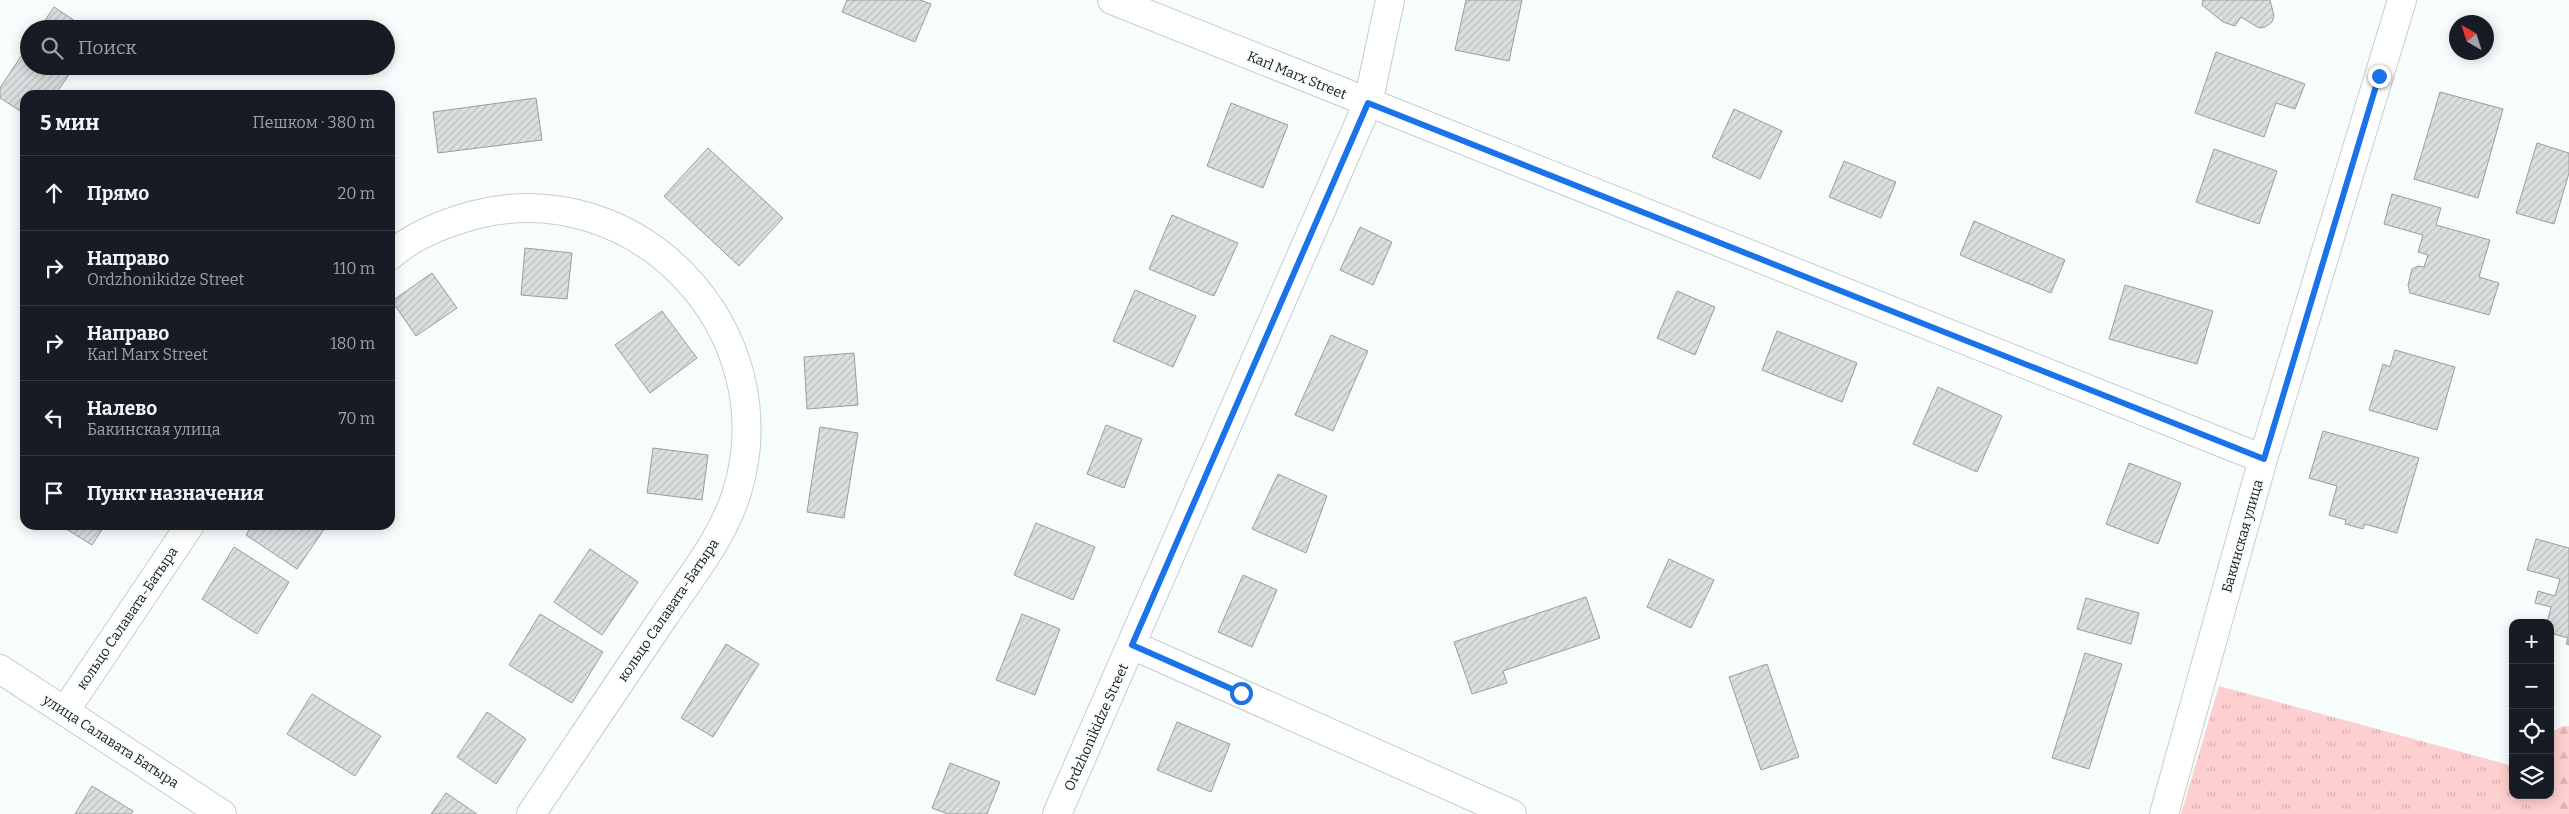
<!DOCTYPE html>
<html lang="ru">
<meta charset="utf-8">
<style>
body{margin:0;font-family:Bitter,serif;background:#242831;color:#f1f3f6}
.controls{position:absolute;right:15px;bottom:15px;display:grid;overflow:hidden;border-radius:10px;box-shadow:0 2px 12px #0003}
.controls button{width:45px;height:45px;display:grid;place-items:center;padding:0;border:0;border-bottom:1px solid #363941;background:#171b24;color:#f1f3f6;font:25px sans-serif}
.compass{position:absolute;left:2449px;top:15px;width:45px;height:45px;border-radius:50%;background:#171b24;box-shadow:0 2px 12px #0003;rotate:321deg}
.stop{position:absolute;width:15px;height:15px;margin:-11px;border:4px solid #1a73e8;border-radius:50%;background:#fff}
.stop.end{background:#1a73e8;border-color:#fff;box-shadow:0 1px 5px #0008}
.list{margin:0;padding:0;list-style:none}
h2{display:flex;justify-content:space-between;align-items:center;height:65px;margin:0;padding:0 20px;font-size:21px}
h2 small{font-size:16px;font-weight:400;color:#9ea1a6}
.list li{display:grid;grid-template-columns:32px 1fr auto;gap:15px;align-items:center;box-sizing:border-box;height:75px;padding:0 20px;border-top:1px solid #363941}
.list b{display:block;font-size:19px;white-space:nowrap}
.list p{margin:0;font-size:16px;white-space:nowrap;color:#9ea1a6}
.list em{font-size:16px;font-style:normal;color:#9ea1a6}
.icon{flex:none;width:28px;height:28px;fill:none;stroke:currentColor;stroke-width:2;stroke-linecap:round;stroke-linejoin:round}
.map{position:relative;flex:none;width:2569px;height:814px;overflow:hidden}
.search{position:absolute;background:#171b24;box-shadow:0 2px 12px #0003;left:20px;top:20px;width:375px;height:55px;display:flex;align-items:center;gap:12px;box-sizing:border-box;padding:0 18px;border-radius:28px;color:#9ea1a6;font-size:19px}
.panel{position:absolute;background:#171b24;box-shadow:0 2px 12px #0003;left:20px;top:90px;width:375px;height:440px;border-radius:15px}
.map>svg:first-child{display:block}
.grass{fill:url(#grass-tufts)}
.forest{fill:url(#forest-firs)}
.building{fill:url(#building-hatch);stroke:#989d9d}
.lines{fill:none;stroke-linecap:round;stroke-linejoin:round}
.street-casing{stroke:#c8cccd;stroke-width:30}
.secondary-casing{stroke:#c8cccd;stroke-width:30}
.street{stroke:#fff;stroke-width:28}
.secondary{stroke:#fff;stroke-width:28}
.route{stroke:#1a73e8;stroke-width:6}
.labels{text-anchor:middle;stroke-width:4.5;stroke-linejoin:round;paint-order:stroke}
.street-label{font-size:14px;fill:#181a1a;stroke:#f7fcfc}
</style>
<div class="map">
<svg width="2569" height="814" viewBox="0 0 2569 814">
<defs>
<pattern id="grass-tufts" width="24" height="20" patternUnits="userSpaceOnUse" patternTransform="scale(1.25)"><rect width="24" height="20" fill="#fdcfce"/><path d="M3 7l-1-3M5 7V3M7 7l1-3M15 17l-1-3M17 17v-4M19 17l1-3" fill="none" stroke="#d8b1b0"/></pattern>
<pattern id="forest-firs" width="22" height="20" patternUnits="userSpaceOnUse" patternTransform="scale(1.25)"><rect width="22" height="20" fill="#fdcfce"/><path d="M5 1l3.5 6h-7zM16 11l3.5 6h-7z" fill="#d8b1b0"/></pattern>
<pattern id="building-hatch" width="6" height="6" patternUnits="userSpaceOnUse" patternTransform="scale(1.25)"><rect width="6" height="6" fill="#dadfdf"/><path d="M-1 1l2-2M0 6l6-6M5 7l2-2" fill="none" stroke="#babfbf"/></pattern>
</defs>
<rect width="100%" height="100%" fill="#f7fcfc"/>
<path class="grass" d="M2219 686 2513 766V795H2550L2569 799V814H2181Z"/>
<path class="forest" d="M2563 726H2569V814H2547L2538 795H2550V733Z"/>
<path class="building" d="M847 0H920L931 4 915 42 842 12Z
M1466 0H1522L1509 61 1455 50Z
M2203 0H2270L2274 16 2272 22 2265 27 2259 28 2241 17 2235 26 2223 22 2202 5Z
M54 7 87 29H39Z
M29 44V66H75L55 95H25V114L0 98V88Z
M2216 52 2305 84 2295 109 2276 103 2264 137 2195 113Z
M2440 92 2503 109 2478 198 2414 179Z
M536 98 542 140 438 153 433 112Z
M1231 103 1288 125 1263 188 1207 166Z
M1734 109 1782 131 1760 179 1712 157Z
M2537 143 2569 153V173L2554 224 2516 213Z
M708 148 783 218 739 266 664 196Z
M2214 149 2277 171 2259 224 2196 202Z
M1844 161 1896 182 1881 218 1829 197Z
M2392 194 2441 208 2436 225 2490 240 2479 277 2499 283 2489 315 2410 293 2408 285 2412 269 2418 266 2424 267 2428 255 2418 252 2423 235 2384 224Z
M1172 215 1238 243 1214 296 1149 269Z
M1974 221 2065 260 2051 293 1960 255Z
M1360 227 1392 242 1373 285 1340 270Z
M525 248 572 253 567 299 521 295Z
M432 273 457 308 416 336 392 301Z
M2125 285 2213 311 2197 364 2109 339Z
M1135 290 1196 316 1173 367 1113 341Z
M1677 291 1715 307 1695 355 1657 338Z
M662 311 697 358 650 393 615 345Z
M1777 331 1857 363 1842 402 1762 370Z
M1331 335 1368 351 1333 431 1295 415Z
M2395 350 2455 367 2437 430 2369 410 2383 364 2390 367Z
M854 353 858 405 807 409 804 357Z
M1938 387 2002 416 1977 472 1913 444Z
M1106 425 1142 439 1124 488 1087 474Z
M820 427 858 433 844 518 807 512Z
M2323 431 2419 458 2397 533 2365 524 2363 529 2345 524 2346 520 2329 515 2337 486 2309 478Z
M653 448 708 455 702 500 647 493Z
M2129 463 2181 483 2158 544 2106 524Z
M1278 474 1327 496 1306 553 1252 529Z
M1036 523 1095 547 1073 600 1014 575Z
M60 525H105L92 545Z
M252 525H327L297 569 246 535Z
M2536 539 2569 548V645L2566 644 2568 638 2550 633V623H2547L2551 607 2535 603 2538 591 2555 596 2560 579 2527 570Z
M234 547 289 582 257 634 202 599Z
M590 549 638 582 602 635 554 602Z
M1669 559 1714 580 1691 628 1647 607Z
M1243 575 1277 590 1252 647 1218 632Z
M1586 597 1600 638 1503 671 1507 683 1472 694 1454 642Z
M2086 598 2139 613 2131 644 2077 629Z
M540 614 603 652 572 703 509 665Z
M1022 614 1060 629 1035 695 996 680Z
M726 644 759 664 713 737 681 718Z
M2085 653 2122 664 2089 769 2052 758Z
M1767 664 1799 757 1761 770 1729 677Z
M312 694 381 736 355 776 287 734Z
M487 712 526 739 496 784 457 757Z
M1177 722 1230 744 1211 792 1157 770Z
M950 763 1000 782 987 814H948L932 808Z
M92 786 133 811 131 814H75Z
M446 793 477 814H431Z"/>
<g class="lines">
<g class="street-casing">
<path id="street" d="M1112 0 2263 459
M390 256C413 235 445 223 474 215 638 173 786 331 737 492 723 538 690 578 663 618 619 683 575 749 531 814
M1132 645 1512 814
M65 711 190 525
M1057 814 1368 103 1390 0
M2164 814 2263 459 2402 0"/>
</g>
<g class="secondary-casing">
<path id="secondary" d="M0 669 222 814"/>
</g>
<use href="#street" class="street"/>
<use href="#secondary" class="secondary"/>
</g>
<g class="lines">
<path class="route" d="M1241 693 1132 645 1368 103 2264 459 2379 76"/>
</g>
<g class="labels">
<g class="street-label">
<text transform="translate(1297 75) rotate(22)" y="5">Karl Marx Street</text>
<text transform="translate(2242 536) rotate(-74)" y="5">Бакинская улица</text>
<text transform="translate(668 610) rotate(-56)" y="5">кольцо Салавата-Батыра</text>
<text transform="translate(127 618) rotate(-56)" y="5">кольцо Салавата-Батыра</text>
<text transform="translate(1096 727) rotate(-66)" y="5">Ordzhonikidze Street</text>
<text transform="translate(111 741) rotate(33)" y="5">улица Салавата Батыра</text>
</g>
</g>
</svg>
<div class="controls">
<button>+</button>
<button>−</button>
<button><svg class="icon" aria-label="locate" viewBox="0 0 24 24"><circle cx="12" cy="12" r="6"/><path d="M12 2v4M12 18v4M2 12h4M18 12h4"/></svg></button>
<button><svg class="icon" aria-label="layers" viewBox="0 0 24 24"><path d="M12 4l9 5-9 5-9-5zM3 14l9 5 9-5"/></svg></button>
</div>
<svg class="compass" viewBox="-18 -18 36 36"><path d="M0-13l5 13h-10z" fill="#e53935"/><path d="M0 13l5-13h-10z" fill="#9ea1a6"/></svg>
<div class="stop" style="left:1241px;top:693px"></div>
<div class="stop end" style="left:2379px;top:76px"></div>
<div class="search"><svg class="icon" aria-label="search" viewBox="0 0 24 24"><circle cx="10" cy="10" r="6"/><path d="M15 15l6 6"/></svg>Поиск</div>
<section class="panel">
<h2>5 мин<small>Пешком · 380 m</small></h2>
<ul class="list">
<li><svg class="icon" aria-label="ahead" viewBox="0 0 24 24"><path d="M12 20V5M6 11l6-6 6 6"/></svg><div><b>Прямо</b></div><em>20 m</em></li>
<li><svg class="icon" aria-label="right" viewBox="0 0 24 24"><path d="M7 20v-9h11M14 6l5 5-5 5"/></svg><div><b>Направо</b><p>Ordzhonikidze Street</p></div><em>110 m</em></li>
<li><svg class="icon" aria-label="right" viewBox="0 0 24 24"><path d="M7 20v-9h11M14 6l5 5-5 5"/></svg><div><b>Направо</b><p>Karl Marx Street</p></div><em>180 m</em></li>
<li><svg class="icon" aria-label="left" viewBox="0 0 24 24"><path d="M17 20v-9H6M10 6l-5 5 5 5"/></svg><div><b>Налево</b><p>Бакинская улица</p></div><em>70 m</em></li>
<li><svg class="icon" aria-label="arrive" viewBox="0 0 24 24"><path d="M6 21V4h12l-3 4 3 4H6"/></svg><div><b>Пункт назначения</b></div></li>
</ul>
</section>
</div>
